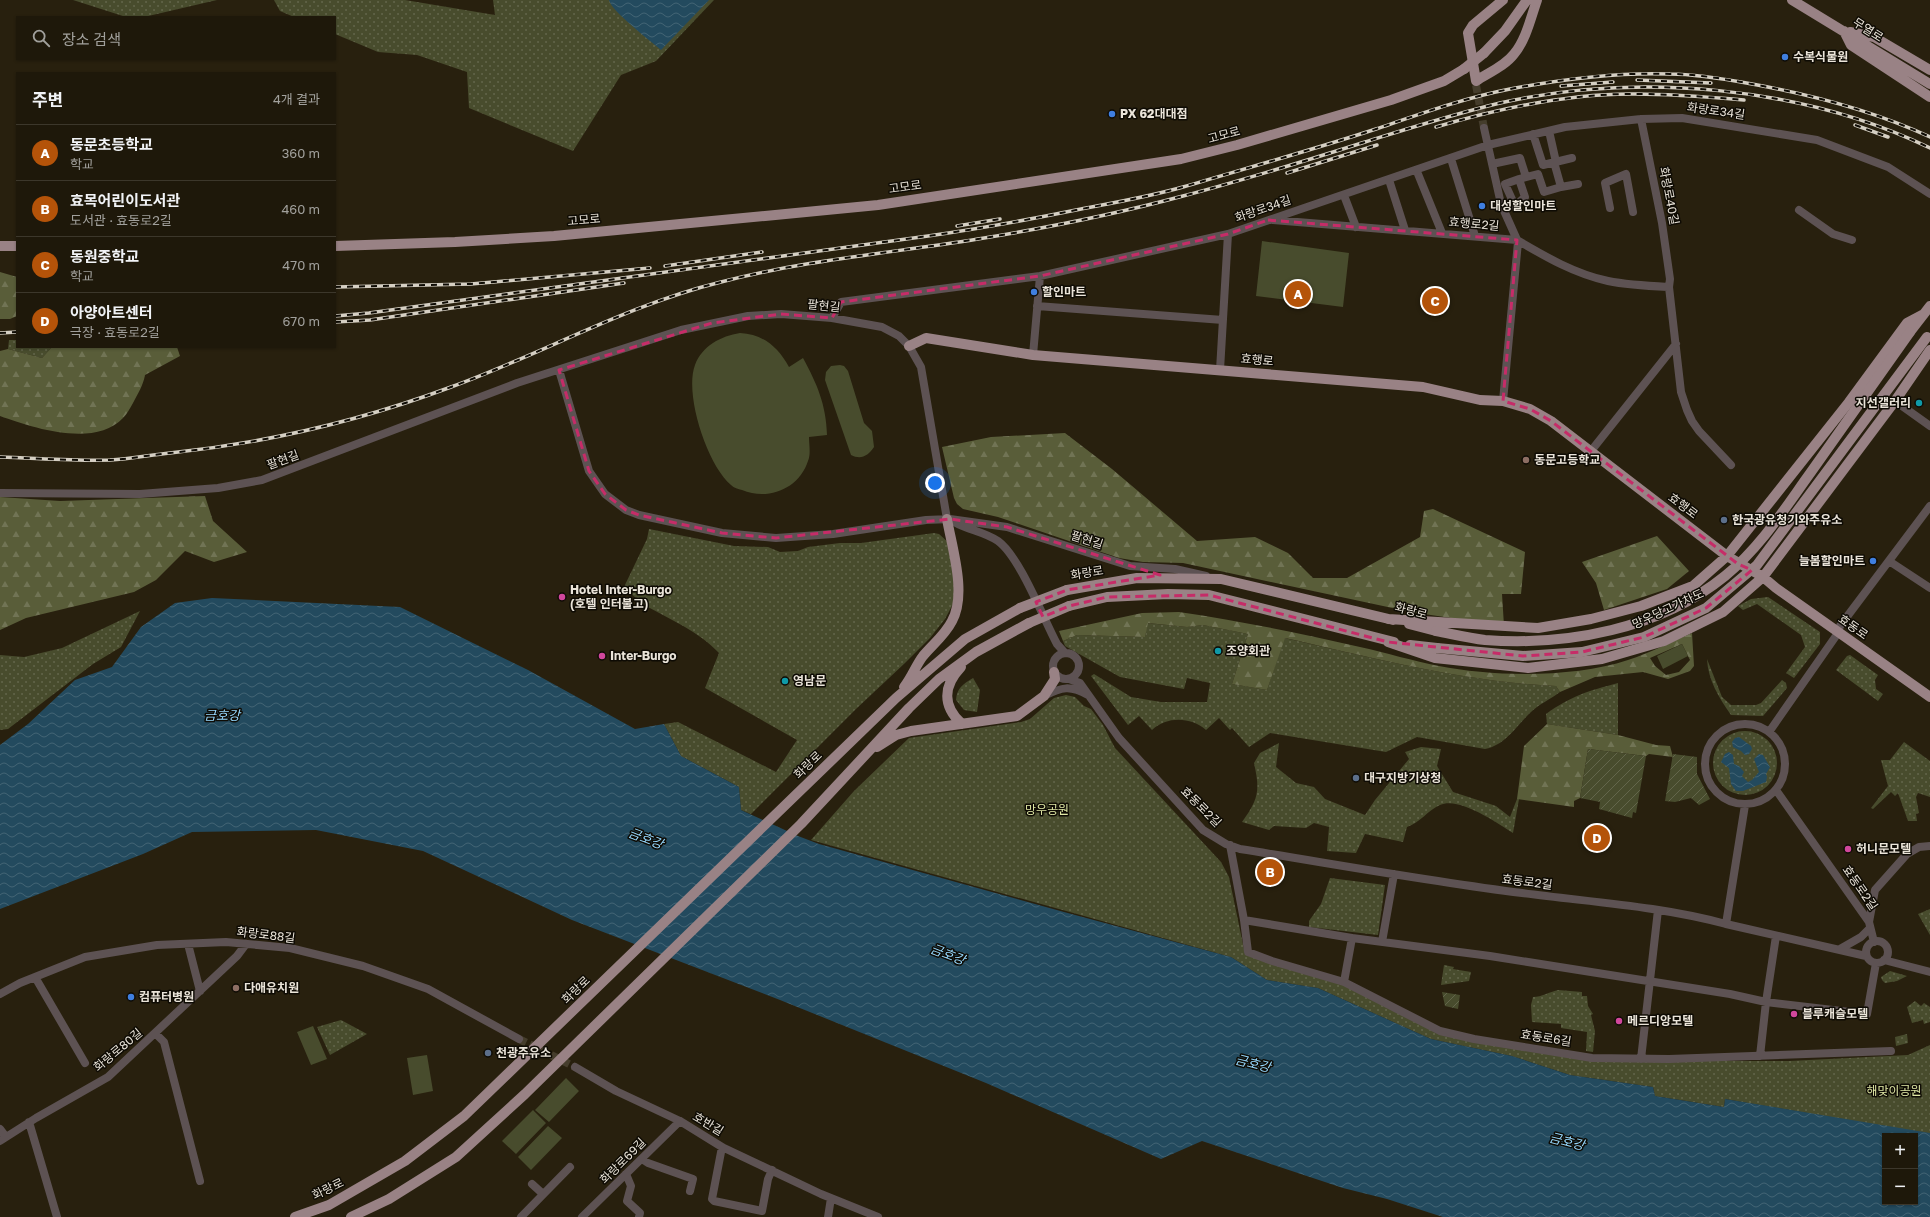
<!DOCTYPE html>
<html lang="ko">
<meta charset="utf-8">
<style>
body{margin:0;font-family:"Golos Text","Noto Sans KR",sans-serif;background:#2b2518;color:#f1f3f6}
.controls{position:absolute;right:12px;bottom:12px;display:grid;overflow:hidden;border-radius:0px;box-shadow:0 1px 3px #0004}
.controls button{width:36px;height:36px;display:grid;place-items:center;padding:0;border:0;border-bottom:1px solid #3c372b;background:#1e180a;color:#f1f3f6;font:20px sans-serif}
.you{position:absolute;left:935px;top:483px;width:14px;height:14px;margin:-10px;border:3px solid #fff;border-radius:50%;background:#1a73e8;box-shadow:0 0 0 6px #1a73e833}
.badge{display:grid;place-items:center;width:26px;height:26px;border-radius:50%;background:#b45309;color:#fff;font-size:13px;font-weight:700}
.pin{position:absolute;translate:-50% -50%;border:2px solid #fff;box-shadow:0 1px 4px #0006}
.list{margin:0;padding:0;list-style:none}
h2{display:flex;justify-content:space-between;align-items:center;height:52px;margin:0;padding:0 16px;font-size:17px}
h2 small{font-size:13px;font-weight:400;color:#a1a09c}
.list li{display:grid;grid-template-columns:26px 1fr auto;gap:12px;align-items:center;box-sizing:border-box;height:56px;padding:0 16px;border-top:1px solid #3c372b}
.list b{display:block;font-size:15px;white-space:nowrap}
.list p{margin:0;font-size:13px;white-space:nowrap;color:#a1a09c}
.list em{font-size:13px;font-style:normal;color:#a1a09c}
.icon{flex:none;width:22px;height:22px;fill:none;stroke:currentColor;stroke-width:2;stroke-linecap:round;stroke-linejoin:round}
.map{position:relative;flex:none;width:1930px;height:1217px;overflow:hidden}
.search{position:absolute;background:#1e180a;box-shadow:0 1px 3px #0004;left:16px;top:16px;width:320px;height:44px;display:flex;align-items:center;gap:10px;box-sizing:border-box;padding:0 14px;border-radius:0px;color:#a1a09c;font-size:15px}
.panel{position:absolute;background:#1e180a;box-shadow:0 1px 3px #0004;left:16px;top:72px;width:320px;height:276px;border-radius:0px}
.map>svg:first-child{display:block}
.grass{fill:url(#grass-dots)}
.forest{fill:url(#forest-firs);fill-rule:evenodd}
.garden{fill:url(#garden-furrows)}
.pitch{fill:#484c2d}
.water{fill:url(#water-waves);fill-rule:evenodd}
.lines{fill:none;stroke-linecap:round;stroke-linejoin:round}
.minor-tunnel{stroke:#453d2c;stroke-width:8;stroke-dasharray:8 4;stroke-linecap:butt}
.minor{stroke:#5d5253;stroke-width:8}
.major{stroke:#998285;stroke-width:10}
.rail-casing{stroke:#d5cfc3;stroke-width:3.5}
.rail{stroke:#0e0b04;stroke-width:2;stroke-dasharray:6;stroke-linecap:butt}
.major-bridge{stroke:#998285;stroke-width:10}
.marked{fill:none;stroke:#c62c68;stroke-width:3;stroke-dasharray:8 5;stroke-linejoin:round}
.shop-dot{fill:#3f7fe0;stroke:#0e0b04;stroke-width:1.5}
.culture-dot{fill:#0f9aa8;stroke:#0e0b04;stroke-width:1.5}
.education-dot{fill:#8d6e63;stroke:#0e0b04;stroke-width:1.5}
.service-dot{fill:#5c6f8a;stroke:#0e0b04;stroke-width:1.5}
.hotel-dot{fill:#d1479c;stroke:#0e0b04;stroke-width:1.5}
.labels{text-anchor:middle;stroke-width:3;stroke-linejoin:round;paint-order:stroke}
.street-label{font-size:12px;fill:#eae4d9;stroke:#0e0b04}
.poi-label{font-size:12px;font-weight:bold;fill:#eae4d9;stroke:#0e0b04;text-anchor:start}
.park-label{font-size:12px;fill:#dfe7a5;stroke:#0e0b04}
.water-label{font-size:13px;font-style:italic;fill:#96d9ff;stroke:#0e0b04}
</style>
<div class="map">
<svg width="1930" height="1217" viewBox="0 0 1930 1217">
<defs>
<pattern id="grass-dots" width="8" height="8" patternUnits="userSpaceOnUse"><rect width="8" height="8" fill="#484c2d"/><path d="M2 2h.1M6 6h.1" fill="none" stroke="#63664b" stroke-width="1.8" stroke-linecap="round"/></pattern>
<pattern id="forest-firs" width="22" height="20" patternUnits="userSpaceOnUse"><rect width="22" height="20" fill="#595d39"/><path d="M5 1l3.5 6h-7zM16 11l3.5 6h-7z" fill="#717455"/></pattern>
<pattern id="garden-furrows" width="10" height="10" patternUnits="userSpaceOnUse"><rect width="10" height="10" fill="#484c2d"/><path d="M-1 1l2-2M0 10L10 0M9 11l2-2" fill="none" stroke="#63664b"/></pattern>
<pattern id="water-waves" width="16" height="10" patternUnits="userSpaceOnUse"><rect width="16" height="10" fill="#234a5e"/><path d="M0 5q4-4 8 0t8 0" fill="none" stroke="#436474"/></pattern>
</defs>
<rect width="100%" height="100%" fill="#28200e"/>
<path class="grass" d="M73 0H217L144 17H126Z
M274 0H405L495 15 493 0H714L656 61 621 75 573 151 469 108 467 72 417 55 378 52 335 34V17H294L280 11Z
M9 340H17V347H52L42 358 8 349Z
M649 529 734 546 768 547 780 552 798 551 808 547 840 543H861L934 533 939 534 949 543 956 582 953 604 945 619 930 638 905 663 856 709 751 814 741 810 739 787 681 756 664 724 678 722 776 772 797 740 705 688 719 653C698 631 673 621 648 607 639 602 631 593 624 587L647 539Z
M1768 597 1820 632V644L1794 678 1786 673 1805 647 1801 635 1757 604 1743 610 1738 606 1751 599Z
M140 611 121 647 93 664 8 729 0 730V655L24 657 62 648Z
M1147 623 1187 627 1203 625 1248 634 1232 684 1267 690 1284 638C1374 658 1464 682 1556 686L1560 692C1551 699 1539 704 1531 712 1516 726 1506 745 1485 749L1417 737 1386 752 1270 733 1249 747 1232 728 1230 730 1219 718 1206 730C1191 717 1167 716 1152 730L1139 716 1128 725 1091 676 1094 674 1131 697 1161 702H1207L1210 683 1187 678 1184 689 1120 677 1065 646 1063 641 1077 635 1145 637Z
M1850 655 1878 675 1875 680 1876 689 1883 694 1878 701 1836 670 1847 656Z
M1707 659 1722 697 1731 705H1756L1761 703 1782 680 1786 683 1787 688 1763 716 1731 715C1719 698 1708 680 1707 659Z
M973 678 980 690 977 712 964 710 956 700C957 688 963 684 973 678Z
M1618 683V735L1547 724 1546 714C1571 696 1588 691 1618 683Z
M1066 695 1075 697 1084 706 1091 709 1103 725 1115 748 1221 862 1229 877 1245 954 1344 982 1439 1033 1551 1054 1673 1061H1789L1908 1055 1930 1045V1134L1725 1099 1724 1107 1655 1096 1653 1087 1570 1075 1512 1056 1431 1039 1318 988 1267 980 1231 957 811 840 854 791 909 738 1021 722 1030 719 1054 698Z
M1713 763a32 32 0 1 1 64 0a32 32 0 1 1-64 0Z
M1904 742 1930 761V797L1918 793 1916 797 1919 813 1916 814 1917 821H1908L1898 793 1895 796 1891 792 1873 809 1871 808 1888 786 1881 760H1890Z
M1279 743 1276 767 1296 783 1314 787 1325 799 1365 815 1375 800 1409 759 1405 752 1421 747 1441 749 1437 766 1453 792 1496 806 1510 817 1517 799H1519L1513 833C1497 823 1459 796 1440 805 1428 810 1420 823 1407 827L1403 842 1365 834 1356 853 1327 851 1329 827 1314 823 1306 828 1274 826 1269 830 1242 822C1259 799 1260 790 1254 763L1260 753Z
M1330 878 1385 885 1378 935 1309 927V921L1321 904Z
M1930 909V935L1918 914Z
M1444 965 1454 967 1453 969 1471 972 1469 981 1441 985Z
M1890 971 1907 976 1897 981 1885 983 1882 980 1881 977Z
M1558 990 1582 992V996H1587L1588 1006 1593 1014 1591 1015 1595 1031 1593 1052 1586 1051 1587 1032 1561 1028V1024L1532 1022 1531 1005 1533 997C1542 997 1549 992 1558 990Z
M1915 1001 1921 1006 1924 1003 1930 1007V1022L1924 1024 1923 1020 1912 1023 1907 1007Z
M341 1020 367 1034 330 1055 317 1027Z
M1907 1034 1908 1043 1896 1046 1895 1037Z"/>
<path class="forest" d="M0 272 17 277V316L10 319H0Z
M52 347H177L180 356 145 375C143 386 138 393 133 403 130 408 127 414 123 418 95 448 33 428 0 416V351L8 349 42 358Z
M1065 433 1112 469 1197 541 1255 537 1288 553 1313 578H1347L1420 537 1424 511 1433 509 1525 552 1521 594H1502L1504 626 1411 612 1183 563 1143 562 1119 558 998 517 963 509 957 504 954 498 942 447 991 437Z
M205 496 213 521 247 552 214 562 185 551 156 580 134 592 26 618 0 630V497L60 501Z
M1657 536 1689 571 1667 589 1604 610 1596 583 1582 562Z
M1179 612C1240 621 1300 633 1360 647 1387 653 1413 661 1439 666 1494 677 1574 678 1628 660 1650 653 1671 642 1692 633L1694 666 1690 671 1668 679 1643 672 1595 677 1560 692 1556 686C1464 682 1374 658 1285 638L1267 690 1232 684 1248 634 1203 625 1187 627 1148 623 1145 637 1077 635 1063 641 1059 631 1142 613ZM1682 644 1690 660 1679 672 1666 675 1655 666 1650 658Z
M1547 724 1618 735 1656 745 1670 746 1673 757 1649 754 1646 756 1588 749 1580 798 1574 801V807L1517 799 1524 746Z"/>
<path class="garden" d="M1588 749 1646 756 1636 813 1633 812 1632 818 1599 809 1600 802 1580 798Z
M1673 754 1697 757V774L1710 799 1699 805 1691 798 1675 802 1665 801Z
M1442 992 1460 995 1458 1009 1445 1006Z"/>
<path class="pitch" d="M1262 241 1349 253 1343 307 1256 296Z
M740 333C763 334 778 347 789 367L803 358C817 384 826 404 827 435L809 437C809 445 811 454 808 461 799 489 768 501 742 490 738 489 734 488 731 485 707 465 684 394 695 365 702 346 721 336 740 333Z
M840 365 844 366 848 371 864 423 872 431 874 447C868 456 861 460 851 455L825 380 826 372 831 366Z
M1682 644 1688 656 1663 669 1657 656Z
M313 1026 327 1059 311 1065 297 1032Z
M427 1055 433 1091 413 1095 407 1058Z
M566 1078 579 1091 549 1122 535 1110Z
M533 1110 546 1123 516 1154 502 1141Z
M548 1126 562 1138 531 1170 518 1157Z"/>
<path class="water" d="M609 0H709L661 50C651 41 611 11 609 0Z
M212 598 400 607 528 670 635 729 664 724 681 756 739 787 741 810 798 836 819 844 1064 912 1231 957 1267 980 1318 988 1431 1039 1512 1056 1570 1075 1653 1087 1655 1096 1724 1107 1725 1099 1930 1133V1217H1443L1387 1199 1343 1188 1202 1141 1161 1159 986 1083 780 1000 572 920 423 851 316 830 192 832 143 854 0 909V745L28 724 75 680 112 667 141 627 175 603ZM1885 1136H1915V1202H1885Z
M1739 737 1751 746 1752 749 1749 754 1745 755 1741 751 1733 747 1732 742 1735 738Z
M1729 752 1733 755 1734 764 1739 766 1744 772 1742 776 1748 782 1752 780 1759 772 1754 759 1759 754 1763 755 1770 767 1766 774 1767 777 1766 782 1743 791H1736L1731 784 1729 768 1721 762 1725 754Z"/>
<g class="lines">
<path class="minor-tunnel" d="M1476 85 1484 128
M519 1039 575 1067"/>
<path class="minor" d="M1641 119 1662 223 1670 279 1669 287 1681 392 1687 410 1692 421 1699 431 1731 465
M1484 128 1501 204 1518 242 1503 401
M1549 131 1556 162
M1533 134 1543 165 1572 158
M1452 162 1475 236
M1554 162 1561 187 1578 184
M1492 164 1520 158 1526 177
M1418 174 1442 233
M1519 179 1505 184 1515 206 1525 197 1519 179 1538 174 1544 192 1561 187
M1390 183 1405 230
M1345 198 1356 227
M1610 208 1605 183 1626 174 1633 212
M1799 210 1833 234 1852 240
M1273 220 1517 240C1546 257 1575 274 1608 281 1628 285 1649 286 1669 287
M1037 306 1223 320
M832 318 841 302 1040 276 1228 234 1488 145 1565 127 1641 119 1682 118 1817 140 1888 167 1930 194
M1033 355 1040 276
M559 370 589 471 605 494 626 510 639 515 722 533 776 538 833 534 926 520 950 519 1007 527 1130 566 1175 569 1206 576
M1220 370 1228 234
M1895 401 1930 426
M1591 451 1676 344
M0 493 140 494 218 488 262 480 517 383 681 330 748 316 781 314 832 318 882 327 899 336 909 346 921 367 947 519
M956 523C969 530 985 532 998 541 1020 557 1043 618 1057 644L1065 653
M1889 561 1930 588
M1053 666a13 13 0 1 1 26 0a13 13 0 1 1-26 0Z
M1069 679 1080 683 1119 738 1203 830 1226 844 1240 849C1334 864 1428 881 1522 893 1589 902 1660 906 1726 924L1745 805
M1044 696C1062 687 1070 685 1088 695
M1705 764a40 40 0 1 1 80 0a40 40 0 1 1-80 0Z
M1769 732 1838 633 1840 626 1930 506
M1776 790 1869 922
M1230 845 1244 920 1248 952 1272 961 1344 982 1440 1031 1474 1039 1592 1058 1669 1059 1891 1051
M1244 920 1352 938 1490 956 1730 994 1766 1002 1867 1014 1876 963
M1726 924 1866 956
M1866 952a11 11 0 1 1 22 0a11 11 0 1 1-22 0Z
M1382 942 1394 874
M1874 942 1869 922 1875 890 1907 854 1919 847 1930 846
M188 944 200 991
M1840 949 1861 937 1870 928
M1884 960 1930 972
M35 977 85 1063
M1344 982 1352 938
M0 994 20 983 85 957 157 945 226 942 290 948 363 966 428 989 519 1039
M156 1034 164 1042 200 1181
M1760 1056 1766 1002 1776 936
M1641 1059 1658 910
M575 1067 616 1091 680 1121 722 1147 821 1194 878 1217
M29 1122 57 1217
M0 1129 6 1137
M0 1141 36 1118 108 1077 237 956 246 944
M722 1147 712 1199 714 1201 762 1211 768 1179 772 1170
M642 1159 648 1163 693 1179 690 1191
M626 1174 631 1186 627 1201 640 1213 639 1217
M532 1184 543 1194
M521 1217 570 1167
M582 1217 680 1121
M828 1217 831 1198"/>
<path class="major" d="M1503 0 1473 25 1468 33 1476 81C1488 73 1505 66 1514 54 1526 40 1531 17 1537 0
M1792 0 1930 84
M1844 31 1851 45 1930 97
M1850 32 1874 37 1930 70
M1484 53 1505 31 1527 0
M0 246H17
M335 246 455 242 554 236 765 216 878 205 1181 159 1237 145 1391 100 1444 81 1464 69
M1910 332 1930 306
M909 346 926 338 1033 355 1423 387 1480 400 1503 401 1530 409 1551 421 1727 556 1763 577 1776 588 1930 697
M1067 590 1137 578 1221 579 1393 620
M1069 606 1107 597 1168 594 1209 595 1394 642
M1388 619 1538 628 1591 619 1641 606 1693 586 1727 556 1849 402 1907 323 1924 314
M1409 624 1436 631
M1388 642 1435 658 1528 668 1602 659 1664 641 1723 612 1763 577 1895 401 1930 350
M1410 645 1437 648
M961 667C943 686 942 706 962 724
M904 687C912 677 916 665 923 656 933 644 945 635 952 621 967 594 952 548 947 519
M877 747 896 735 911 731 1017 716 1044 696 1055 679 1054 672
M295 1217 329 1205 405 1161 464 1116 896 698 965 639 1020 608
M351 1217 389 1199 456 1157 525 1094 801 824 909 708 939 679 976 652 1029 623"/>
<g class="rail-casing">
<path id="rail" d="M1637 80 1711 83
M1561 86 1613 82
M1855 125 1888 137
M1436 127C1497 109 1572 93 1636 94 1672 94 1708 97 1744 100
M1287 173 1377 145
M957 226 1000 219
M665 266 762 252
M335 287 471 284 650 268
M335 316 369 313 928 236C978 229 1027 220 1076 210 1112 203 1148 197 1183 187 1247 168 1312 150 1376 129 1420 114 1464 98 1510 89 1563 79 1616 72 1670 74 1697 74 1725 79 1752 84 1813 95 1874 111 1930 137
M335 322 370 320 624 283
M0 333 17 332
M0 457C36 458 74 461 110 460 130 459 150 455 170 453 266 443 360 421 451 387 542 354 627 305 721 282 805 260 892 253 978 239 1046 228 1116 214 1183 196 1244 180 1305 161 1365 142 1410 128 1454 114 1500 103 1638 72 1802 86 1930 148"/>
</g>
<use href="#rail" class="rail"/>
<path class="major-bridge" d="M1464 69 1484 53
M1020 608 1067 590
M1029 623 1069 606
M1436 631C1452 634 1468 638 1485 640 1567 646 1660 629 1725 576 1760 548 1785 508 1811 472 1844 426 1877 379 1910 332
M1437 648 1523 656 1582 652 1644 637 1706 608 1757 565 1927 337"/>
</g>
<path class="marked" d="M1268 220 1517 240 1503 401 1530 409 1551 421 1738 564 1752 570 1706 608 1644 637 1582 652 1523 656 1388 642 1209 595 1107 597 1069 606 1043 617 1036 602 1067 590 1160 575 1007 527 950 519 776 538 722 533 639 515 626 510 605 494 589 471 559 370 712 323 781 314 832 318 841 302 1040 276 1228 234Z"/>
<g class="shop-dot">
<circle cx="1785" cy="57" r="4"/>
<circle cx="1112" cy="114" r="4"/>
<circle cx="1482" cy="206" r="4"/>
<circle cx="1034" cy="292" r="4"/>
<circle cx="1873" cy="561" r="4"/>
<circle cx="131" cy="997" r="4"/>
</g>
<g class="culture-dot">
<circle cx="1919" cy="403" r="4"/>
<circle cx="1218" cy="651" r="4"/>
<circle cx="785" cy="681" r="4"/>
</g>
<g class="education-dot">
<circle cx="1526" cy="460" r="4"/>
<circle cx="236" cy="988" r="4"/>
</g>
<g class="service-dot">
<circle cx="1724" cy="520" r="4"/>
<circle cx="1356" cy="778" r="4"/>
<circle cx="488" cy="1053" r="4"/>
</g>
<g class="hotel-dot">
<circle cx="562" cy="597" r="4"/>
<circle cx="602" cy="656" r="4"/>
<circle cx="1848" cy="849" r="4"/>
<circle cx="1794" cy="1014" r="4"/>
<circle cx="1619" cy="1021" r="4"/>
</g>
<g class="labels">
<g class="street-label">
<text transform="translate(1868 30) rotate(32)" y="4">무열로</text>
<text transform="translate(1716 111) rotate(8)" y="4">화랑로34길</text>
<text transform="translate(1224 135) rotate(-15)" y="4">고모로</text>
<text transform="translate(905 187) rotate(-8)" y="4">고모로</text>
<text transform="translate(1669 196) rotate(79)" y="4">화랑로40길</text>
<text transform="translate(1263 209) rotate(-19)" y="4">화랑로34길</text>
<text transform="translate(584 220) rotate(-5)" y="4">고모로</text>
<text transform="translate(1474 224) rotate(5)" y="4">효행로2길</text>
<text transform="translate(824 306) rotate(6)" y="4">팔현길</text>
<text transform="translate(1257 360) rotate(5)" y="4">효행로</text>
<text transform="translate(283 460) rotate(-20)" y="4">팔현길</text>
<text transform="translate(1683 506) rotate(37)" y="4">효행로</text>
<text transform="translate(1087 540) rotate(18)" y="4">팔현길</text>
<text transform="translate(1087 573) rotate(-9)" y="4">화랑로</text>
<text transform="translate(1668 609) rotate(-25)" y="4">망우당고가차도</text>
<text transform="translate(1411 611) rotate(15)" y="4">화랑로</text>
<text transform="translate(1853 627) rotate(35)" y="4">효동로</text>
<text transform="translate(808 765) rotate(-44)" y="4">화랑로</text>
<text transform="translate(1201 807) rotate(45)" y="4">효동로2길</text>
<text transform="translate(1527 882) rotate(7)" y="4">효동로2길</text>
<text transform="translate(1860 888) rotate(55)" y="4">효동로2길</text>
<text transform="translate(266 935) rotate(7)" y="4">화랑로88길</text>
<text transform="translate(576 990) rotate(-44)" y="4">화랑로</text>
<text transform="translate(1546 1038) rotate(9)" y="4">효동로6길</text>
<text transform="translate(118 1050) rotate(-40)" y="4">화랑로80길</text>
<text transform="translate(708 1124) rotate(31)" y="4">호반길</text>
<text transform="translate(623 1161) rotate(-45)" y="4">화랑로69길</text>
<text transform="translate(328 1189) rotate(-26)" y="4">화랑로</text>
</g>
<g class="poi-label">
<text x="1793" y="61">수복식물원</text>
<text x="1120" y="118">PX 62대대점</text>
<text x="1490" y="210">대성할인마트</text>
<text x="1042" y="296">할인마트</text>
<text x="1911" y="407" text-anchor="end">지선갤러리</text>
<text x="1534" y="464">동문고등학교</text>
<text x="1732" y="524">한국광유청기와주유소</text>
<text x="1865" y="565" text-anchor="end">늘봄할인마트</text>
<text x="570" y="594">Hotel Inter-Burgo<tspan x="570" dy="14">(호텔 인터불고)</tspan></text>
<text x="1226" y="655">조양회관</text>
<text x="610" y="660">Inter-Burgo</text>
<text x="793" y="685">영남문</text>
<text x="1364" y="782">대구지방기상청</text>
<text x="1856" y="853">허니문모텔</text>
<text x="244" y="992">다애유치원</text>
<text x="139" y="1001">컴퓨터병원</text>
<text x="1802" y="1018">블루캐슬모텔</text>
<text x="1627" y="1025">메르디앙모텔</text>
<text x="496" y="1057">천광주유소</text>
</g>
<g class="park-label">
<text x="1047" y="814">망우공원</text>
<text x="1894" y="1095">해맞이공원</text>
</g>
<g class="water-label">
<text x="222" y="720">금호강</text>
<text transform="translate(646 838) rotate(21)" y="5">금호강</text>
<text transform="translate(948 954) rotate(21)" y="5">금호강</text>
<text transform="translate(1253 1063) rotate(14)" y="5">금호강</text>
<text transform="translate(1567 1141) rotate(14)" y="5">금호강</text>
</g>
</g>
</svg>
<div class="controls">
<button>+</button>
<button>−</button>
</div>
<div class="you"></div>
<div class="pin badge" style="left:1298px;top:294px">A</div>
<div class="pin badge" style="left:1270px;top:872px">B</div>
<div class="pin badge" style="left:1435px;top:301px">C</div>
<div class="pin badge" style="left:1597px;top:838px">D</div>
<div class="search"><svg class="icon" aria-label="search" viewBox="0 0 24 24"><circle cx="10" cy="10" r="6"/><path d="M15 15l6 6"/></svg>장소 검색</div>
<section class="panel">
<h2>주변<small>4개 결과</small></h2>
<ul class="list">
<li><span class="badge">A</span><div><b>동문초등학교</b><p>학교</p></div><em>360 m</em></li>
<li><span class="badge">B</span><div><b>효목어린이도서관</b><p>도서관 · 효동로2길</p></div><em>460 m</em></li>
<li><span class="badge">C</span><div><b>동원중학교</b><p>학교</p></div><em>470 m</em></li>
<li><span class="badge">D</span><div><b>아양아트센터</b><p>극장 · 효동로2길</p></div><em>670 m</em></li>
</ul>
</section>
</div>
